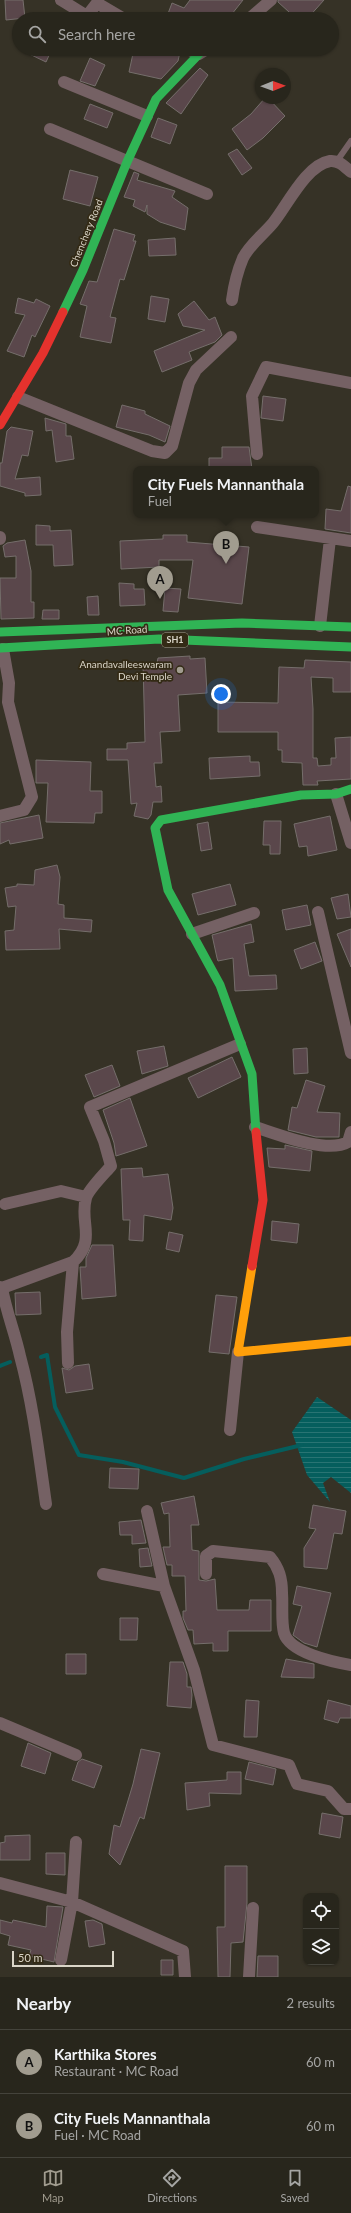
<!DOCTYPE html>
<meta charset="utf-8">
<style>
body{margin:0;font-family:Lato,sans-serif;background:#343229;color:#f1f3f6}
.controls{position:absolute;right:12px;bottom:12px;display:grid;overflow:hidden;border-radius:8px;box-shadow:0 1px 3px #0004}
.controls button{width:36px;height:36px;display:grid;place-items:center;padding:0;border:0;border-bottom:1px solid #44433b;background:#28261c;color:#f1f3f6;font:20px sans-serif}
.compass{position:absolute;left:255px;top:68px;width:36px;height:36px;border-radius:50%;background:#28261c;box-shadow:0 1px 3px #0004;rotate:89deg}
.scale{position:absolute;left:12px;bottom:10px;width:102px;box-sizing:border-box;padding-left:4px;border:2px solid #dad5c8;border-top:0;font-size:11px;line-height:14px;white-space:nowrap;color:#dad5c8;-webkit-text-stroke:3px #332a15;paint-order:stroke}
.you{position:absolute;left:221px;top:694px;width:14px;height:14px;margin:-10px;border:3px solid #fff;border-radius:50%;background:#1a73e8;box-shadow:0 0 0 6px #1a73e833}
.badge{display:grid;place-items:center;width:26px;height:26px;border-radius:50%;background:#a19c8f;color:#111;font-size:13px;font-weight:700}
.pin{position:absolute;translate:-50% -33px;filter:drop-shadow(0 1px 2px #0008)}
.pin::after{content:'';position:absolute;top:21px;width:14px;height:12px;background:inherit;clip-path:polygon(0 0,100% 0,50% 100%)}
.popup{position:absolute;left:133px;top:466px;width:186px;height:52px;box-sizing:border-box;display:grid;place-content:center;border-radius:8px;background:#28261c;filter:drop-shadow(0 1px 3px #0005);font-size:13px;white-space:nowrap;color:#a5a5a3}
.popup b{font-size:15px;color:#f1f3f6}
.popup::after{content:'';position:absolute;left:50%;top:100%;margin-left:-8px;border:8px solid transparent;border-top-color:#28261c}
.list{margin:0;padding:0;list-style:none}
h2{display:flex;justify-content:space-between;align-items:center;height:52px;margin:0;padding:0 16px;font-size:17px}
h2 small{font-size:13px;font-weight:400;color:#a5a5a3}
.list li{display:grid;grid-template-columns:26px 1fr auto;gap:12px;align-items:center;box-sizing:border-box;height:64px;padding:0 16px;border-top:1px solid #44433b}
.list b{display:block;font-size:15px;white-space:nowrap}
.list p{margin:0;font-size:13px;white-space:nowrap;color:#a5a5a3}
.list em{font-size:13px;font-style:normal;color:#a5a5a3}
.icon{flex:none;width:22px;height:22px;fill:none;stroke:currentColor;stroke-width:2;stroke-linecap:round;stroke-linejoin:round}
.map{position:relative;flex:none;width:351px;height:1977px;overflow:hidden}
.search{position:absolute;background:#28261c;box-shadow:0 1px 3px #0004;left:12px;right:12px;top:12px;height:44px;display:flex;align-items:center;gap:10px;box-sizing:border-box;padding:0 14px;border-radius:22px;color:#a5a5a3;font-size:15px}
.sheet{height:180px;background:#28261c}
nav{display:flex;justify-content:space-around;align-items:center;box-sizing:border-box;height:56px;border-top:1px solid #44433b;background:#28261c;font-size:11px;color:#a5a5a3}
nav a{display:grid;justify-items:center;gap:2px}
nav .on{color:#a19c8f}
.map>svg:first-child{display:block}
.water{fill:url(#water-rules)}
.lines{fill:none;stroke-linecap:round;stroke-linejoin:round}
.stream{stroke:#055e5d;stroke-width:4}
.building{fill:#5a474b;stroke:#756e6b}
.lane{stroke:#756164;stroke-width:6}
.street{stroke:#756164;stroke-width:12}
.fast{stroke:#30b455;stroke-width:9}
.slow{stroke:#ff9f0a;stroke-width:9}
.jam{stroke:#e5322d;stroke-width:9}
.poi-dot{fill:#a19c8f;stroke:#332a15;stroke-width:1.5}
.labels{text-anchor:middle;stroke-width:3.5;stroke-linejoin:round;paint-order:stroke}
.shield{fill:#332a15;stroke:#a8a292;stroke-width:1}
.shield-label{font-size:9px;font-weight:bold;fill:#dad5c8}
.street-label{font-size:10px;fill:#dad5c8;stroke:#332a15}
.poi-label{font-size:10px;fill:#dad5c8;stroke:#332a15;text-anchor:end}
</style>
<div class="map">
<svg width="351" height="1977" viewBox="0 0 351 1977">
<defs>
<pattern id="water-rules" width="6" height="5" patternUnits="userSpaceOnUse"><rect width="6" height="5" fill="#055e5d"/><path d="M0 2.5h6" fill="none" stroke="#297473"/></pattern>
</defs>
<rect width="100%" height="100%" fill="#363226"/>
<path class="water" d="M317 1397 351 1420V1493L331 1477 323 1483 330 1502 307 1475 292 1432Z"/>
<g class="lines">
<path class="stream" d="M41 1357 47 1355 55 1407 79 1455 123 1462 184 1478 244 1459 302 1445
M0 1366 10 1362"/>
</g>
<path class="building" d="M5 0H23L25 18 6 20Z
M190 0H243L228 19H166L172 3 184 8Z
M278 0H324L307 19H283L289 12 278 2Z
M19 49H52L46 62Z
M134 49H164L180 52 178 61 161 79 129 72Z
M90 58 105 65 95 86 80 81Z
M200 68 208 75 181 114 166 103Z
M265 98H268L285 116 263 138 247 150 232 129 251 114Z
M90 104 113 113 107 128 84 119Z
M158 118 177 125 170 144 151 137Z
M237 149 252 168 242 175 228 154Z
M70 170 98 177 90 206 63 199Z
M134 172 139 174 137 180 175 191 172 197 188 208 185 230 160 222 147 214V205L145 212 133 206 135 200 124 197Z
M114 229 135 235 133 241H136L124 280 120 279 110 317 116 318 111 343 80 337 87 306 80 304 89 281 97 282Z
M175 238 176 255 149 256 148 240Z
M151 296 169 299 165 322 148 319Z
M18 298 34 303 36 299 50 306 35 337 32 335 24 357 7 351 25 315 15 313Z
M194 301 209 320 215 317 222 335 215 342 189 352 192 360 162 372 154 351 205 330 183 326 178 314Z
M263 396 286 399 283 421 261 418Z
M122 405 145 411V414L170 426 165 442 149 435 116 427Z
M45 418 66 424V436H71L74 459 56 462 52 430 46 431Z
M11 427 33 431 28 456 22 455 15 479 40 477 41 495 25 496V493L0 486V463H2L7 431Z
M222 447H249L252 469H209V458H222Z
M348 486 351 487V533L325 529 326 509 341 511Z
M36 525 50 526V531L71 530 73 565 54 566 53 545H36Z
M163 535H187V542L249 547 242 604 188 598 193 560H159V567L121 569 120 541 163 539Z
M25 540 31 571V602H34V618L1 619 0 578H16V556L5 557 3 546 7 543Z
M119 583 134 584V589H144L145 605 120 606Z
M165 588 181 589 178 612 163 611Z
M98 596 99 615H88L87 597Z
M43 610H59V619H42Z
M190 656V659L205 658 207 693 178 695 180 731 160 732 162 763H154L156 787 161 786 162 802H153L151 815 148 819 134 816 137 803 131 804 128 760H107V749H127V743L145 742 143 663H157L158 658Z
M305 660 351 662V692H333V678L311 677 313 709V758H317L318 766 331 765V758H336L335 738 351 737V779L317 781 318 785H303L302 763 282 762V750H278V732H218V702L278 703 279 667 304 668Z
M250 756V762H259L260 776 210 779 209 758Z
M36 760 91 762 90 791H102V813H95L94 823 46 822 48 783H36Z
M39 815 43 838 10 844 9 840 0 844V823Z
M330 816 337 850 308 856 307 846 299 847 294 824Z
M264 821H281L280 854H270V845H263Z
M208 822 212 849 201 851 197 824Z
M57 865 60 877 58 904 64 905V918L92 920 91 932 59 929 60 949 6 950 5 931 14 930 16 906 8 907 5 888 17 886V884L34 885 35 870Z
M230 884 236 905 198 915 192 894Z
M348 894 351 917 337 919 331 898Z
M307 905 311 925 286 930 282 910Z
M251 924 254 942 244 944 249 976 276 975 277 989 235 991 233 958 218 961 217 958 212 935Z
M351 929V967L337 934Z
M315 942 322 961 301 969 294 950Z
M164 1046 168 1066 142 1074 137 1051Z
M307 1048 308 1073 294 1074 293 1049Z
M232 1057 241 1077 198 1098 188 1078Z
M112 1065 120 1086 94 1097 85 1075Z
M306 1080 325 1086 317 1112 340 1113 339 1137H316L288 1130 292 1107 297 1108Z
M130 1098 147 1146 116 1156 114 1143 103 1110Z
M285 1145 312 1151 310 1171 269 1167 267 1148 285 1149Z
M142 1168 143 1177 168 1174 173 1208 171 1220 144 1215 143 1241 129 1240 130 1220H123L121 1169Z
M272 1221 299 1224 297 1243 271 1240Z
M169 1232 183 1235 179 1252 166 1249Z
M92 1245H113L116 1296 82 1299 80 1267H86V1258Z
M40 1292 41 1314 16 1315 15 1293Z
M216 1295 237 1297 229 1354 209 1352Z
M89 1364 93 1389 66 1393 62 1368 69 1370 75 1366Z
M110 1468 139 1469 138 1489 109 1488Z
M194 1496 199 1525H191L192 1550 199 1551V1580L206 1581 215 1579 217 1610H249L250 1600H271V1631H228V1651H213V1643L194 1644 193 1630H188L183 1618V1611H186L185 1576H172V1565H167L163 1547H170L169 1513 164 1514 161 1503Z
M313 1505 346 1511 342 1534 334 1533 327 1569 304 1567V1548L316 1529 309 1528Z
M141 1520 146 1543 132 1544V1535H120L119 1522Z
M148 1548 152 1566 140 1567 139 1549Z
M297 1586 331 1593 317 1647 304 1643 293 1635 302 1606 293 1604Z
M120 1618H138L137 1640H120Z
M66 1654H86V1674H66Z
M286 1659 314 1664V1678L281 1677Z
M170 1662H183L187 1674V1687H191L192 1695 191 1708 167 1706Z
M246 1700 259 1701 257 1737H244Z
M328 1700 351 1706V1718H340L338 1723 324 1719Z
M28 1743 51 1753 45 1774 21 1766Z
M141 1749 160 1753 144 1819 140 1817 120 1865 109 1854 114 1825 120 1827 133 1784Z
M82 1759 102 1766 94 1788 72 1780 78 1762Z
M249 1762 276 1769 273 1785 245 1779Z
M227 1772H241V1794L209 1793 210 1806 187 1810 185 1783 227 1780Z
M322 1813 343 1817 340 1838 319 1834Z
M30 1835V1860H0V1843L5 1842V1836Z
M46 1853H65V1875L46 1874Z
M225 1866H247V1903L243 1942 231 1943 230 1977H218L217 1927H225Z
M47 1906 63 1907 54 1962 29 1956 31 1950 8 1945 10 1936 0 1933V1920L12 1923 13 1920 46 1927Z
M93 1920 102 1924 105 1944 89 1947 85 1921Z
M258 1956H278V1977H257Z
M161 1960H173V1975H161Z"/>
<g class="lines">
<path class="lane" d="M337 161 351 141"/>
<path class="street" d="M61 0 87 16 97 3
M98 0 97 3 124 19
M249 19 271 0
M187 49 199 54 207 49
M64 82 147 116
M50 129 207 194
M232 300C234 285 237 272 243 258 250 244 263 235 273 223 287 206 306 165 330 161 339 160 345 167 351 172
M18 397 152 451 165 453 172 446 189 383 196 370 231 337
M257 454 252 396 266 367 351 383
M257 527 351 541
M0 539V537
M320 626 330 539
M336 794 351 843
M0 816 24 810 32 797 8 702 9 683 3 649
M318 912 351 1053
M192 934 254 913
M255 1127C277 1134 327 1154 348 1142L351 1132
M5 1204 61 1191 86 1197
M0 1287 2 1288C6 1311 15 1333 20 1356 33 1404 39 1455 46 1504
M2 1288 73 1262C97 1240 79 1222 86 1198 88 1190 105 1173 111 1166L104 1141 90 1107 240 1044
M68 1363 67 1332 73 1262
M230 1430 238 1352
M147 1511 164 1586 194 1670 213 1745 289 1765 297 1784 328 1791 344 1809H351
M103 1574 164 1586
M206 1574V1556L213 1551 270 1557C279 1568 282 1578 282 1593 283 1606 281 1621 284 1633 290 1653 333 1662 351 1665
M0 1723 76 1755
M0 1883 72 1902 183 1951 185 1977
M61 1960 72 1902 76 1842
M249 1977 253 1908"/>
<path class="fast" d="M63 312 83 270 127 162 156 99 199 54
M0 632 242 623 351 627
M0 648 159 639 351 647
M256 1132 252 1074 220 985 168 890 155 828 161 820 301 795 336 794 351 789"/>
<path class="slow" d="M252 1266 238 1352 351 1341"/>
<path class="jam" d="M0 425 43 353 63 312
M252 1266 263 1200 256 1132"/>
</g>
<circle class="poi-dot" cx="180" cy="670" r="4"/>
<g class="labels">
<rect class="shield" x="162" y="633" width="26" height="14" rx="3"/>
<g class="shield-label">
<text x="175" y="643">SH1</text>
</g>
<g class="street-label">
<text transform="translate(86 233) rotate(-68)" y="4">Chenchery Road</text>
<text transform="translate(127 630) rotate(-4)" y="4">MC Road</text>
</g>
<g class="poi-label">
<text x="172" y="668">Anandavalleeswaram<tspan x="172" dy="12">Devi Temple</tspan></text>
</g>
</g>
</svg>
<div class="controls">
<button><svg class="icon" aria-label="locate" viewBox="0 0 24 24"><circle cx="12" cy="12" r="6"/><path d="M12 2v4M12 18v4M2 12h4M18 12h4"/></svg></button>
<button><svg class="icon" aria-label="layers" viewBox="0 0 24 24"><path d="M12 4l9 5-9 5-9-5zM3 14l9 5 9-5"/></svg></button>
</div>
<svg class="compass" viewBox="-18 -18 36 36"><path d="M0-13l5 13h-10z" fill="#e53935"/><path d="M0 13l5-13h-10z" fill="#a5a5a3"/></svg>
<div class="scale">50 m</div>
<div class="you"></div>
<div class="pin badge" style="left:160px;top:599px">A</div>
<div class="pin badge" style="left:226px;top:564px">B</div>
<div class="popup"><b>City Fuels Mannanthala</b>Fuel</div>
<div class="search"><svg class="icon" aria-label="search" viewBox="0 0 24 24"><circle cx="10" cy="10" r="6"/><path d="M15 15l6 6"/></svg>Search here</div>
</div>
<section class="sheet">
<h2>Nearby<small>2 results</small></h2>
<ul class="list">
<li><span class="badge">A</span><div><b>Karthika Stores</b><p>Restaurant · MC Road</p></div><em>60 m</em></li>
<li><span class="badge">B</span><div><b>City Fuels Mannanthala</b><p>Fuel · MC Road</p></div><em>60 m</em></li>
</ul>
</section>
<nav>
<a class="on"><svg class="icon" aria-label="map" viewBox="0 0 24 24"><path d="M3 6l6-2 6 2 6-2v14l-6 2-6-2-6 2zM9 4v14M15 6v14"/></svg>Map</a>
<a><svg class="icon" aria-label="directions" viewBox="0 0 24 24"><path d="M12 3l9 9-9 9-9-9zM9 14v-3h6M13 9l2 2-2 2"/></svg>Directions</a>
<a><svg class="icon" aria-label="saved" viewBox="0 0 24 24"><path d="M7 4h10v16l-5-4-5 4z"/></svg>Saved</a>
</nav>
